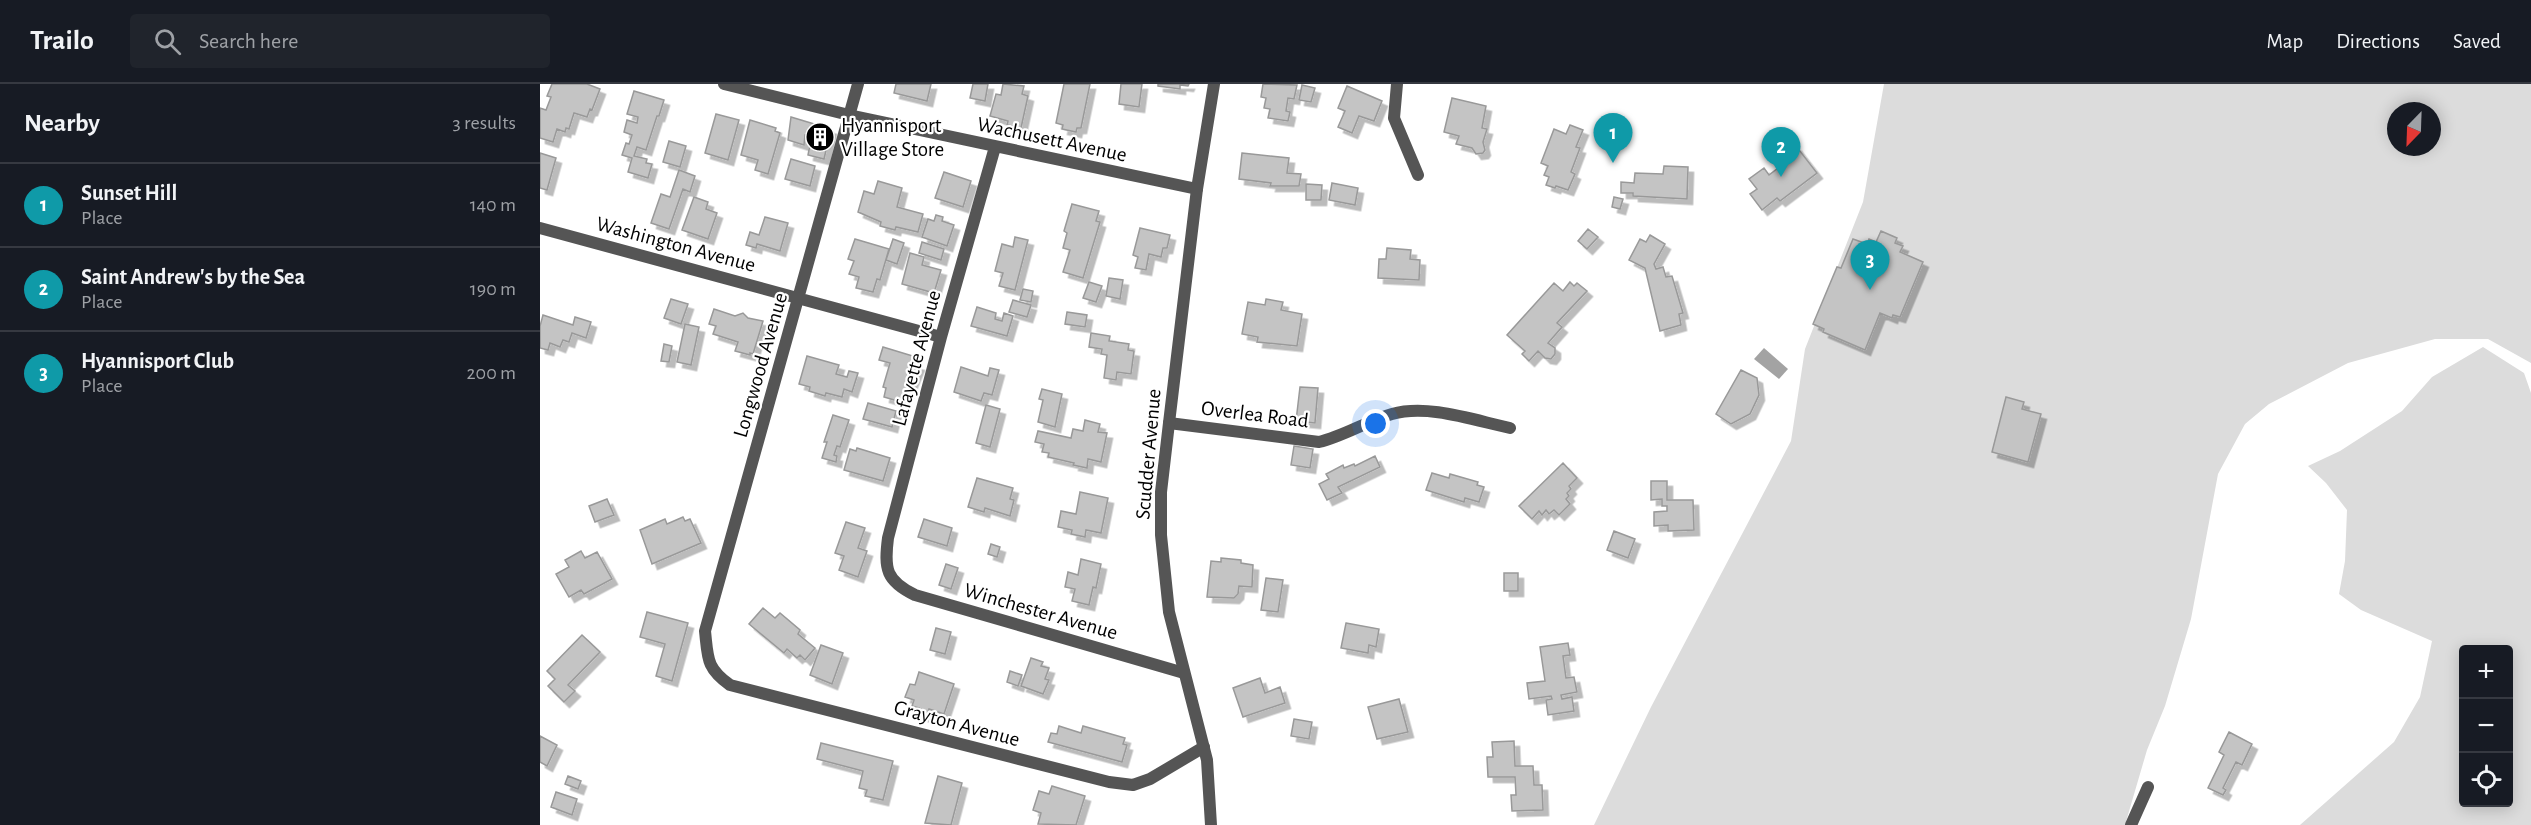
<!DOCTYPE html>
<meta charset="utf-8">
<style>
body{margin:0;font-family:"Alegreya Sans",sans-serif;background:#20242c;color:#f1f3f6}
.controls{position:absolute;right:18px;bottom:18px;display:grid;overflow:hidden;border-radius:6px;box-shadow:0 3px 15px #0003}
.controls button{width:54px;height:54px;display:grid;place-items:center;padding:0;border:0;border-bottom:2px solid #363941;background:#171b24;color:#f1f3f6;font:30px sans-serif}
.compass{position:absolute;left:1847px;top:18px;width:54px;height:54px;border-radius:50%;background:#171b24;box-shadow:0 3px 15px #0003;rotate:203deg}
.you{position:absolute;left:836px;top:340px;width:21px;height:21px;margin:-15px;border:4px solid #fff;border-radius:50%;background:#1a73e8;box-shadow:0 0 0 9px #1a73e833}
.badge{display:grid;place-items:center;width:39px;height:39px;border-radius:50%;background:#0f766e;color:#fff;font-size:20px;font-weight:700}
.pin{position:absolute;translate:-50% -50px;filter:drop-shadow(0 2px 3px #0008)}
.pin::after{content:'';position:absolute;top:32px;width:21px;height:18px;background:inherit;clip-path:polygon(0 0,100% 0,50% 100%)}
.list{margin:0;padding:0;list-style:none}
h2{display:flex;justify-content:space-between;align-items:center;height:78px;margin:0;padding:0 24px;font-size:26px}
h2 small{font-size:20px;font-weight:400;color:#9ea1a6}
.list li{display:grid;grid-template-columns:39px 1fr auto;gap:18px;align-items:center;box-sizing:border-box;height:84px;padding:0 24px;border-top:2px solid #363941}
.list b{display:block;font-size:22px;white-space:nowrap}
.list p{margin:0;font-size:20px;white-space:nowrap;color:#9ea1a6}
.list em{font-size:20px;font-style:normal;color:#9ea1a6}
.icon{flex:none;width:33px;height:33px;fill:none;stroke:currentColor;stroke-width:2;stroke-linecap:round;stroke-linejoin:round}
.map{position:relative;flex:none;width:1991px;height:741px;overflow:hidden}
header{display:flex;align-items:center;gap:36px;box-sizing:border-box;height:84px;padding:0 30px;background:#171b24;border-bottom:2px solid #363941}
header strong{font-size:28px}
nav{display:flex;gap:33px;margin-inline-start:auto;font-size:21px}
.search{width:420px;height:54px;background:#20242c;display:flex;align-items:center;gap:15px;box-sizing:border-box;padding:0 21px;border-radius:6px;color:#9ea1a6;font-size:22px}
main{display:flex}
aside{flex:1;background:#171b24}
.map>svg:first-child{display:block}
.green{fill:#dcdcdc;fill-rule:evenodd}
.water{fill:#a3a3a3}
.building{fill:#c4c4c4;stroke:#999;stroke-width:1.5;filter:url(#shadow)}
.lines{fill:none;stroke-linecap:round;stroke-linejoin:round}
.minor{stroke:#555;stroke-width:12}
.tertiary{stroke:#555;stroke-width:12}
.labels{text-anchor:middle;stroke-width:4.5;stroke-linejoin:round;paint-order:stroke}
.poi-label{font-size:21px;fill:#000;stroke:#fff;text-anchor:start}
.street-label{font-size:21px;fill:#000;stroke:#fff}
</style>
<header>
<strong>Trailo</strong>
<div class="search"><svg class="icon" aria-label="search" viewBox="0 0 24 24"><circle cx="10" cy="10" r="6"/><path d="M15 15l6 6"/></svg>Search here</div>
<nav><a>Map</a><a>Directions</a><a>Saved</a></nav>
</header>
<main>
<aside>
<h2>Nearby<small>3 results</small></h2>
<ul class="list">
<li><span class="badge" style="background:#0f9aa8">1</span><div><b>Sunset Hill</b><p>Place</p></div><em>140 m</em></li>
<li><span class="badge" style="background:#0f9aa8">2</span><div><b>Saint Andrew's by the Sea</b><p>Place</p></div><em>190 m</em></li>
<li><span class="badge" style="background:#0f9aa8">3</span><div><b>Hyannisport Club</b><p>Place</p></div><em>200 m</em></li>
</ul>
</aside>
<div class="map">
<svg width="1991" height="741" viewBox="0 0 1991 741">
<defs>
<filter id="shadow"><feDropShadow dx="5.5" dy="5.5" stdDeviation="0" flood-color="#0004"/></filter>
</defs>
<rect width="100%" height="100%" fill="#fff"/>
<path class="green" d="M1344 0H1991V279L1948 255H1895L1808 279 1729 320 1705 340 1678 390 1651 535 1625 622 1607 666 1585 741H1054L1111 623 1251 357 1265 265 1323 118ZM1856 27H1892V63H1856Z
M1943 263 1984 289 1991 309V741H1760L1854 658 1880 613 1892 557 1821 526 1799 510 1805 477 1807 426 1786 399 1768 382 1800 367 1862 327 1892 293ZM1924 566H1968V718H1924Z"/>
<path class="water" d="M1224 264 1248 285 1239 295 1214 275Z"/>
<path class="building" d="M12 0H47L60 5 52 26 50 25 47 33 34 29 29 45 26 44 25 48 17 45 13 58 0 54V24L6 26 11 13 7 12Z
M356 0H391L387 17 354 9Z
M433 0H448L445 17 430 14Z
M463 0 484 2 482 10 488 12 481 44 467 41 468 37 450 32 456 10 461 11Z
M524 0H550L541 44H537L536 48 522 45 523 41 516 39Z
M581 0H602L599 23 579 20Z
M618 0H649L648 2 640 1V5L618 2Z
M723 0 757 1 754 15 748 14 746 27 750 28 748 37 728 34 730 25 724 24 726 14 721 13Z
M762 1 775 4 771 18 759 16Z
M807 2 842 17 834 37 819 32 812 49 798 43 805 27 798 24Z
M94 7 124 16 119 32H117L106 66 97 63 94 72 107 75 106 79 112 80 108 94 88 88 92 74 82 71 86 59 89 60 92 51 84 48 87 36 97 39 98 33 87 30Z
M912 14 946 22 942 44 947 45 943 58 945 66 943 69 936 70 932 64 916 60 919 52 904 48Z
M176 30 199 36 188 76 165 69Z
M251 33 291 45 284 75 268 71 272 50 265 51 264 61 248 56Z
M210 36 236 44 235 47 240 49 228 90 215 86 218 76 201 71Z
M1030 41 1043 46 1036 63 1040 64 1031 88 1035 90 1028 106 1016 102 1015 104 1006 101 1009 93 1004 91 1008 82 1001 79 1014 45 1026 50Z
M129 57 146 62 140 83 123 78Z
M1256 62 1277 89 1240 117 1237 114 1222 126 1210 110 1217 105 1209 95 1224 84 1229 91 1251 74 1247 68Z
M0 69 16 74 7 106 0 104Z
M702 69 749 74 747 89 761 90 759 102H730L731 99 699 95Z
M251 75 275 82 270 102 245 95Z
M1124 82 1148 83 1147 115 1093 112V109H1081V98L1094 99 1095 89 1123 90Z
M139 86 155 92 150 108 143 105 129 145 111 139 121 110 130 113Z
M404 88 431 97 423 123 395 114Z
M338 97 362 104 357 123 383 130 378 148 356 143 355 146 340 142 341 138 318 128 324 107 334 110Z
M792 99 818 104 815 121 789 116Z
M766 100 782 101 781 116H766Z
M154 113 168 118 166 125 177 129 168 155 142 146Z
M1074 113 1083 115 1080 125 1072 123Z
M532 120 559 127 556 137 560 138 543 194 523 188 530 166 523 164 527 149 524 147Z
M396 131 403 133 402 137 414 141 407 162 382 153 388 135 394 137Z
M225 133 248 139 240 167 217 160 216 164 206 161 210 148 219 151Z
M600 144 630 151 627 164H623L621 173 609 170 606 186 595 184 598 173 593 171Z
M1048 145 1058 153 1047 165 1038 157Z
M1341 147 1357 154 1355 159 1363 162 1360 168 1383 178 1360 233 1353 231 1352 234 1340 229 1325 266 1283 248 1284 245 1273 240 1297 183 1301 184 1313 155 1327 160 1329 155 1336 158Z
M1110 151 1125 160 1114 180 1116 185 1123 183 1126 193 1132 192 1143 229 1139 230 1141 241 1120 247 1105 184 1089 176 1100 155 1106 158Z
M475 153 488 156 475 206 459 202 463 189 455 187 462 160 473 163Z
M315 155 349 165 340 196 337 195 333 208 316 204 319 193 309 190 314 177 308 175Z
M353 155 364 159 357 180 346 176Z
M382 158 404 165 401 176 379 169Z
M847 164 871 166 870 175 880 176 879 196 838 194 839 175H846Z
M370 169 384 173 382 181 401 186 394 209 362 200Z
M569 194 583 196 580 215 566 212Z
M549 198 562 202 556 218 543 214Z
M1030 198 1034 202 1037 199 1047 207 1017 239 1022 243 1008 259 1015 264V270L1011 275 1005 274 998 267 989 277 982 270 985 267 967 251 1014 199 1023 207Z
M483 205 493 207 491 218 480 216Z
M131 215 148 220 141 240 124 234Z
M726 215 743 218 741 226 762 230 757 262 717 258 718 253 702 250 708 218 725 221Z
M473 216 491 221 487 233 469 228Z
M437 223 456 229 455 235 462 237 464 229 473 232 467 252 431 242Z
M174 225 195 232 203 229 208 234 223 237 213 270 210 269V271L195 267 198 258 173 250 176 242 169 240Z
M527 228 547 231 545 243 525 240Z
M3 231 33 241 35 233 51 238 46 254 32 249 29 258 23 256 20 263 10 259 8 266 0 264V242Z
M145 240 159 243 151 281 137 278Z
M551 249 570 252 569 257 589 260 588 266 594 267 591 290 577 288 576 296 564 294 567 271 561 270 562 265 549 263Z
M124 260 132 262 129 278 121 277Z
M343 263 376 273 374 280 379 281 367 310 363 309 361 318 344 313 346 304 343 303 350 279 339 276Z
M267 272 299 281 296 290 307 293 309 287 318 289 312 308 304 305 302 313 286 309 285 312 269 307 270 303 259 300Z
M421 283 448 292 450 284 459 286 452 311 444 309 441 317 414 308Z
M1201 286 1217 294 1219 311 1210 330 1191 340 1176 330Z
M760 303 778 304 775 339 756 337Z
M502 305 522 310 515 343 498 338 503 316 499 315Z
M1466 313 1484 318 1482 325 1501 330 1488 378 1452 368Z
M328 319 356 327 352 343 323 335Z
M446 321 460 325 450 363 436 359Z
M293 331 309 336 300 363 297 362 294 371 297 372 296 378 282 374 287 358H284Z
M545 336 560 340 558 348 567 349 561 378 548 375 547 384 533 381 534 379 508 373 509 369 502 368 504 360 495 358 498 347 531 354 533 345 543 347Z
M754 362 773 365 770 384 751 381Z
M317 364 350 374 343 397 304 386 310 365 316 367Z
M835 372 840 383 798 403 802 409 787 416 779 400 789 395 786 390 803 381 804 384 814 380 815 382Z
M1023 379 1037 394 1029 402 1031 405 1027 409 1029 412 1026 415 1030 420 1019 431 1014 426 1009 430 1006 426 1002 431 999 427 992 435 979 422Z
M892 389 909 394 910 390 938 398 937 401 944 403 939 418 925 414 924 418 886 406Z
M437 394 473 404 470 415 474 416 470 432 445 424 444 428 428 423Z
M1111 397H1127V416H1153L1154 446 1128 447V441L1114 442V428L1127 427V422H1122V415L1111 416Z
M540 408 568 414 561 449 546 446 545 453 531 450 532 446 518 443 521 427 536 430Z
M67 415 74 431 55 438 49 422Z
M143 433 145 437 150 435 161 459 112 480 100 446 125 435 127 440Z
M384 435 412 444 407 462 378 453Z
M306 438 325 444 318 464 327 467 318 493 299 486 304 472 295 469Z
M1074 447 1095 455 1088 474 1067 466Z
M451 460 460 463 457 473 448 470Z
M41 467 45 474 57 468 72 495 44 510 41 506 29 513 16 490 29 483 25 476Z
M681 474 701 476V479L713 481 712 503 699 502 698 510 694 514 667 513 671 477 681 478Z
M541 475 561 480 556 504 553 503 549 521 532 517 535 505 525 503 528 488 538 491Z
M406 480 418 484 411 505 399 501Z
M964 489H978V507H964Z
M726 494 743 496 738 528 721 526Z
M223 524 235 534 240 529 260 546 258 550 275 564 265 576 260 571 257 574 247 565 244 569 209 540Z
M107 528 148 539 132 597 116 592 125 560 100 553Z
M806 539 839 545 836 563 829 561 828 569 801 564Z
M396 544 411 548 405 570 390 566Z
M42 551 60 568 28 601 35 607 24 618 8 602 15 595 7 587Z
M1028 559 1030 571 1023 572 1026 594 1034 593 1037 608 1021 611 1022 615 1032 613 1034 627 1008 631 1006 616 1012 615 1011 612 989 615 987 599 1005 597 1000 563Z
M281 561 303 569 292 600 270 591Z
M491 574 503 578 501 582 509 584 505 595 509 596 503 610 481 602Z
M470 587 482 591 478 602 467 598Z
M379 588 414 600 404 630 389 625 386 633 377 630 379 624 372 622 374 616 365 613 370 600 375 601Z
M720 594 725 609 740 603 745 619 703 633 693 604Z
M859 615 868 648 837 655 828 623Z
M754 635 772 638 769 655 751 652Z
M519 642 541 649 543 642 585 654 583 660 587 661 582 678 508 658 511 649 517 650Z
M1689 648 1712 660 1702 681 1696 678 1683 704 1686 706 1683 711 1668 704 1684 671 1679 668Z
M0 652 17 661 7 682 0 678Z
M974 657 975 682H993L994 701H1002L1003 726 972 727 971 711H976L975 693H948L947 673H953L952 658Z
M281 659 353 677 343 716 325 712 327 706 319 704 323 687 277 675Z
M28 692 41 697 38 705 25 700Z
M398 692 422 699 411 741 385 739Z
M512 702 545 712 536 741 498 740 501 729 493 726 499 707 509 710Z
M16 708 37 715 32 731 11 723Z"/>
<g class="lines">
<path class="minor" d="M184 0 309 31 657 105
M318 0 165 547C168 574 166 584 190 601L569 698 593 701 610 695 664 663
M857 0 854 34 878 91
M455 63 401 253 348 454C344 485 346 497 375 511L644 589
M0 144 401 253
M629 339 779 358C804 352 827 337 852 330 888 320 933 336 970 344
M1591 741 1608 703"/>
<path class="tertiary" d="M671 741 667 676 629 528 621 451V408L629 339 657 105 674 0"/>
</g>
<defs>
<g id="building-disc" transform="scale(1.5)"><circle r="9.5" fill="#000" stroke="#fff"/><path d="M-4-6H4V6H1V3H-1V6H-4ZM-2.5-4.3h1.7v1.8h-1.7ZM.8-4.3h1.7v1.8H.8ZM-2.5-1h1.7V.8h-1.7ZM.8-1h1.7V.8H.8Z" fill="#fff"/></g>
</defs>
<g fill-rule="evenodd">
<use href="#building-disc" x="280" y="53"/>
</g>
<g class="labels">
<g class="poi-label">
<text x="301" y="48">Hyannisport<tspan x="301" dy="24">Village Store</tspan></text>
</g>
<g class="street-label">
<text transform="translate(512 55) rotate(12)" y="7">Wachusett Avenue</text>
<text transform="translate(136 160) rotate(15)" y="7">Washington Avenue</text>
<text transform="translate(376 274) rotate(-75)" y="7">Lafayette Avenue</text>
<text transform="translate(220 281) rotate(-74)" y="7">Longwood Avenue</text>
<text transform="translate(715 330) rotate(7)" y="7">Overlea Road</text>
<text transform="translate(608 370) rotate(-85)" y="7">Scudder Avenue</text>
<text transform="translate(501 527) rotate(16)" y="7">Winchester Avenue</text>
<text transform="translate(417 639) rotate(15)" y="7">Grayton Avenue</text>
</g>
</g>
</svg>
<div class="controls">
<button>+</button>
<button>−</button>
<button><svg class="icon" aria-label="locate" viewBox="0 0 24 24"><circle cx="12" cy="12" r="6"/><path d="M12 2v4M12 18v4M2 12h4M18 12h4"/></svg></button>
</div>
<svg class="compass" viewBox="-18 -18 36 36"><path d="M0-13l5 13h-10z" fill="#e53935"/><path d="M0 13l5-13h-10z" fill="#9ea1a6"/></svg>
<div class="you"></div>
<div class="pin badge" style="left:1073px;top:79px;background:#0f9aa8">1</div>
<div class="pin badge" style="left:1241px;top:93px;background:#0f9aa8">2</div>
<div class="pin badge" style="left:1330px;top:206px;background:#0f9aa8">3</div>
</div>
</main>
